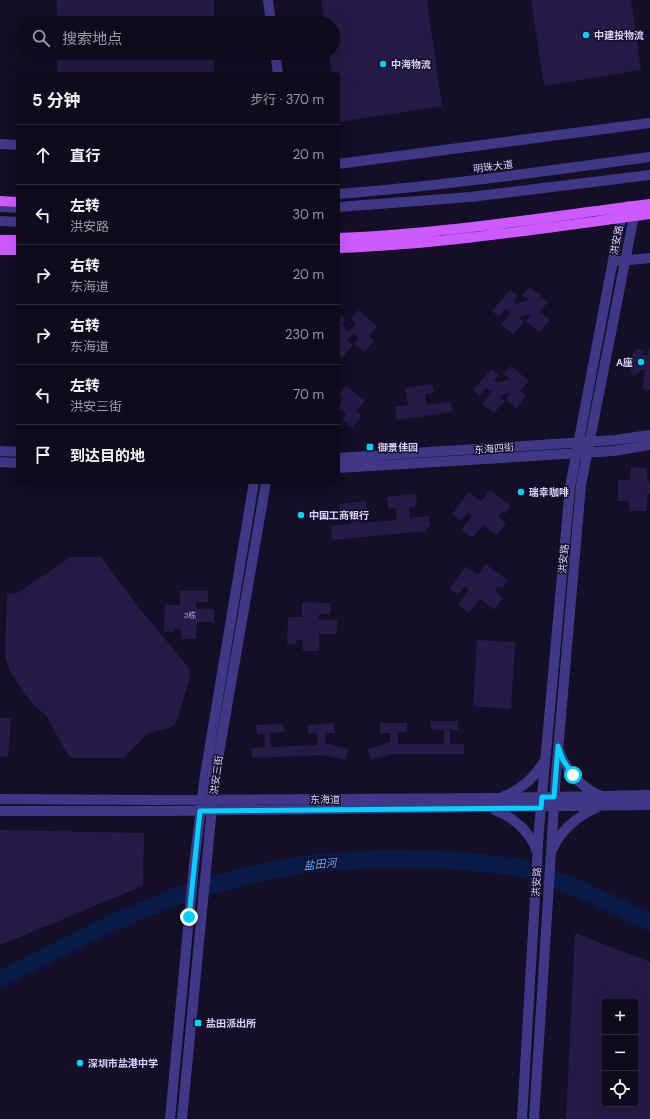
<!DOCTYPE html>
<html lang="zh">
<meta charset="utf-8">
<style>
body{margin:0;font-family:"DM Sans","Noto Sans SC",sans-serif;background:#181325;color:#f1f3f6}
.controls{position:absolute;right:12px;bottom:12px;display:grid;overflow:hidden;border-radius:4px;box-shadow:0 4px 16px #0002}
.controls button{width:36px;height:36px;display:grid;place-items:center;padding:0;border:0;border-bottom:1px solid #2f2b3b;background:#0f0a1c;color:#f1f3f6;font:20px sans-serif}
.stop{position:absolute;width:12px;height:12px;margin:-9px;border:3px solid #00d3fe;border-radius:50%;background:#fff}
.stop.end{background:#00d3fe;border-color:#fff;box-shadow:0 1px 4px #0008}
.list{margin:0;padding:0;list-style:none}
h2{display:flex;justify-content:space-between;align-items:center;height:52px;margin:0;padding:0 16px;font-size:17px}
h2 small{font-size:13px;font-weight:400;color:#9b9aa3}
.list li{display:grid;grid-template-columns:26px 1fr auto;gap:12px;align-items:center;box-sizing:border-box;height:60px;padding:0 16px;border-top:1px solid #2f2b3b}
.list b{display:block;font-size:15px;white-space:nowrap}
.list p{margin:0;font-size:13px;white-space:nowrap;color:#9b9aa3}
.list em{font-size:13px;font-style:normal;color:#9b9aa3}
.icon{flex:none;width:22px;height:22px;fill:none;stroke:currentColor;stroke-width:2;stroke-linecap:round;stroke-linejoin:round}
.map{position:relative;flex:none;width:650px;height:1119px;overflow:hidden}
.search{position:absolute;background:#0f0a1c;box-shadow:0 4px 16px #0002;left:16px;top:16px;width:324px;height:44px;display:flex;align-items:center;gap:10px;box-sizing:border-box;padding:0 14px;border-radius:22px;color:#9b9aa3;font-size:15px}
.panel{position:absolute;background:#0f0a1c;box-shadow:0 4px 16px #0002;left:16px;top:72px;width:324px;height:412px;border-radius:4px}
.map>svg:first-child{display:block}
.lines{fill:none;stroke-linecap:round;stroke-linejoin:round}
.river{stroke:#081a45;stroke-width:18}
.building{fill:#261a47;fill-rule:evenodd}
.minor{stroke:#403886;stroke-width:10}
.major{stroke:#cd5aff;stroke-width:10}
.route{stroke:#00d3fe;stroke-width:5}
.poi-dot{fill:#00d3fe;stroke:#140e26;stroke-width:1.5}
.labels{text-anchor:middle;stroke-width:3;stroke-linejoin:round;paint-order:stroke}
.number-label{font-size:8px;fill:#aea5d1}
.poi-label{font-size:10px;font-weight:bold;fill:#dbd3ff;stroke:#140e26;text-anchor:start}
.street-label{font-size:10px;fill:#dbd3ff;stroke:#140e26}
.water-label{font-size:11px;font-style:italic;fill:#61abff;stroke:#140e26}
</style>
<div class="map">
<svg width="650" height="1119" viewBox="0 0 650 1119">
<rect width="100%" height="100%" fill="#140e26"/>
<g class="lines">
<path class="river" d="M0 979 112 923 177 896 244 876 313 863 381 859 451 860 519 867 572 886 650 922"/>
</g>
<path class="building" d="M57 0H214V23H57Z
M321 0H427L442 106 339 122 338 74H332L329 53H333V23H325Z
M531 0H631L641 70 544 86Z
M57 53H214V74H57Z
M530 287 548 302 540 312 550 320 539 332 526 321 530 316 528 314 518 317 524 322 513 334 501 325 511 313 505 309 499 317 492 311 510 290 518 296 513 301 516 304 529 300 522 295Z
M358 310 377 326 369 336 374 341 364 352 354 344 359 338 353 334 347 340 353 345 342 358 338 355V339L340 337 338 335V315L339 314 346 320 342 325 349 331 356 323 351 319Z
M636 349 643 350 642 354 648 355 649 349H650V390L642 389 645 370 640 369 639 374 636 373V376L632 375 633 373 630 372 633 352 636 353Z
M511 366 529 381 520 391 526 396 516 408 506 399 511 394 509 393 499 396 505 401 494 413 482 404 492 392 486 388 480 396 473 390 491 369 499 375 494 380 497 383 510 379 503 374Z
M432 384 434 393 425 394 427 405 451 401 452 412 397 420 395 407 408 405 405 388Z
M346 386 365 401 356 411 362 416 352 428 342 419 346 414 341 409 338 413V406L344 399 339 394Z
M631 467 647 468V481H650V494H647V511H629V501H618V480H630Z
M490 490 511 506 505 514 502 512 498 517 506 523 497 535 483 525 472 538 461 530 472 516 468 512 461 521 452 514 469 492 481 501Z
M416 494 417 506 409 507 410 518 429 516 430 527H426L427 531 332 540 331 526 351 524 349 512H340L339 504 366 501 367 510 360 511 361 523 397 520 396 508 388 509 387 497Z
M71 557H101L140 609 189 668 190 677 178 718 175 724 169 728 155 731 145 736 124 758H75L70 757 66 752 46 715 35 706 23 692 10 671 5 656 7 594 19 592Z
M486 564 508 581 502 588 499 586 495 591 503 598 494 610 480 599 469 613 458 604 469 590 465 586 458 595 449 589 466 566 478 575Z
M180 591H208V602H196V608L214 609V622H197L196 639H181V629H174V632H164L165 605H180Z
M302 602 331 603 330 614H319V620H337V634H319V651H303V641L296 640V644H287L288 617H302Z
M477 640 515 642 511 709 473 706Z
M0 718H11L8 757 0 756Z
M431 721H458V730H450V744H464V754H392L371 760 368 749 390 742V733H380V723H407V732H398V744H444V730L431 729Z
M334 723 335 733H325V743L348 749 345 760 323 755 252 758V748L265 747 264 734H257L256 725 283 724 284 732 270 733 271 747 317 745V733H308V725Z
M0 830 144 833 143 886 0 945Z
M575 933 650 962V1119H566ZM605 1002H635V1104H605Z"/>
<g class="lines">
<path class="minor" d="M268 0 271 23
M275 53 278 74
M0 144 18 145
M338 164 650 123
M338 194C442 186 546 171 650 157
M0 207 18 208
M338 207 470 197 650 175
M0 221 18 222
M620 261 650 258
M0 451 18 452
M338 458 615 440 650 435
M0 462 18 463
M338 468 614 451 650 445
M559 750C565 769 581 788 601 796
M504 796C521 790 536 776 545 760
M0 799 157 800 497 798 650 795
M495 810C513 817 531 832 537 852
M0 811H163L650 805
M553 848C561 830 578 816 596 808
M170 1119 194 865 205 775 254 482
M182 1119 215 776 266 482
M522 1119 539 829 570 487 621 218 628 206 634 216 581 485 556 774 534 1119"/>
<path class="major" d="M0 201 18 202
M338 238C443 234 546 217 650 204
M0 240H18
M338 248C443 244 546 228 650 214
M0 250H18"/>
</g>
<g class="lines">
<path class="route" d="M189 917 200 811 541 808 542 797H554L558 746 563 760 573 775"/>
</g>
<g class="poi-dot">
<circle cx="586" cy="35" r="4"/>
<circle cx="383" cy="64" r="4"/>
<circle cx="641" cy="362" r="4"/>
<rect x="366" y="443" width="8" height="8" rx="2"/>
<circle cx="521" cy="492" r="4"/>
<circle cx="301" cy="515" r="4"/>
<rect x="194" y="1019" width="8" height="8" rx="2"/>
<circle cx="80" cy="1063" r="4"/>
</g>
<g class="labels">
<g class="number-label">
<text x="190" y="618">3栋</text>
</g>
<g class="poi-label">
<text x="594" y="39">中建投物流</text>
<text x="391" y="68">中海物流</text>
<text x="633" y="366" text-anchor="end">A座</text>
<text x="378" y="451">御景佳园</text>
<text x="529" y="496">瑞幸咖啡</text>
<text x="309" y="519">中国工商银行</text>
<text x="206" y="1027">盐田派出所</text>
<text x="88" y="1067">深圳市盐港中学</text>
</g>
<g class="street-label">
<text transform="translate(493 166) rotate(-7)" y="4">明珠大道</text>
<text transform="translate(616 240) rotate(-79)" y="4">洪安路</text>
<text transform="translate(494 448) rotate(-4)" y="4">东海四街</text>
<text transform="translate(563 559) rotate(-85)" y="4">洪安路</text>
<text transform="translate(216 775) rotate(-82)" y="4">洪安三街</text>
<text x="325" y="803">东海道</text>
<text transform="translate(536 882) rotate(-86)" y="4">洪安路</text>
</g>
<g class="water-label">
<text transform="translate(320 864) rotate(-6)" y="4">盐田河</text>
</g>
</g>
</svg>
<div class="controls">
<button>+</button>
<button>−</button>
<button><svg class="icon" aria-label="locate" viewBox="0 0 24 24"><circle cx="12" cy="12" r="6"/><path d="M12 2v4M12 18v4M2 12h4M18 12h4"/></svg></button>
</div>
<div class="stop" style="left:573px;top:775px"></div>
<div class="stop end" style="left:189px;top:917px"></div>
<div class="search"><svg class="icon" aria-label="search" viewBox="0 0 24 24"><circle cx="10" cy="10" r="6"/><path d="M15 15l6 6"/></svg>搜索地点</div>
<section class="panel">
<h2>5 分钟<small>步行 · 370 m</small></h2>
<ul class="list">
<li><svg class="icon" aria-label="ahead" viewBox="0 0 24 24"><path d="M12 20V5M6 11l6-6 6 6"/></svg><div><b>直行</b></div><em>20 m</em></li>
<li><svg class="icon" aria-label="left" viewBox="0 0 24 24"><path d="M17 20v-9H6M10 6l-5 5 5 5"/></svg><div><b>左转</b><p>洪安路</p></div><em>30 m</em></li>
<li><svg class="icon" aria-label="right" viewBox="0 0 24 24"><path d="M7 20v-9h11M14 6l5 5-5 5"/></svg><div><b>右转</b><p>东海道</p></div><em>20 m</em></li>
<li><svg class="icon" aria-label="right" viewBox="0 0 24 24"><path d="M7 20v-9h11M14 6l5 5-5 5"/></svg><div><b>右转</b><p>东海道</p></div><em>230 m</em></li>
<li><svg class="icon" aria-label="left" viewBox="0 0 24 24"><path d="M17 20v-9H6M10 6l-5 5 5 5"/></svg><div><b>左转</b><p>洪安三街</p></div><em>70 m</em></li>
<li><svg class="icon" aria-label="arrive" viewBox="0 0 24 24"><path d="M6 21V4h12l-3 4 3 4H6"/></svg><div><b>到达目的地</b></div></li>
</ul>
</section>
</div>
